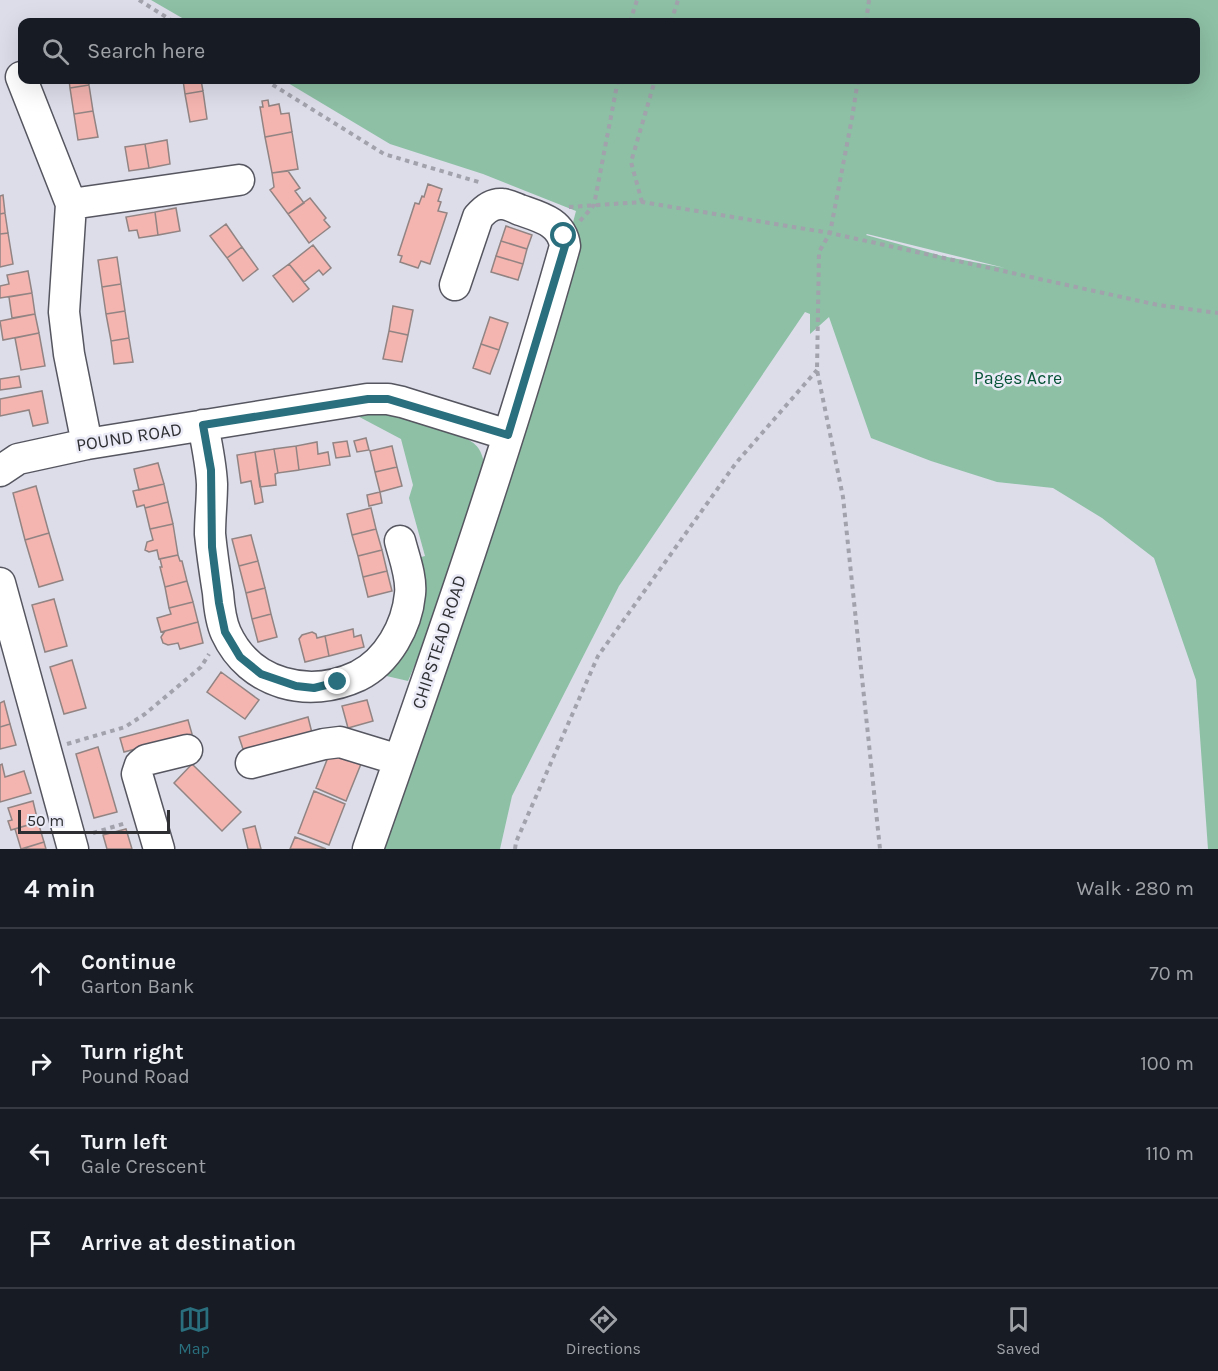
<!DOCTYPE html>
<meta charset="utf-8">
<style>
body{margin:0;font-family:Karla,sans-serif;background:#20242c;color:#f1f3f6}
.scale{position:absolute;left:18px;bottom:15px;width:152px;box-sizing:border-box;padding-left:6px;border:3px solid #2e2f33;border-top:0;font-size:16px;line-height:21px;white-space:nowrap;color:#2e2f33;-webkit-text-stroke:4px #eaebf6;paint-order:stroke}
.stop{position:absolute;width:18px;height:18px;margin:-14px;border:4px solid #296f7d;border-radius:50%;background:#fff}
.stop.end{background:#296f7d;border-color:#fff;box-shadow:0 2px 6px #0008}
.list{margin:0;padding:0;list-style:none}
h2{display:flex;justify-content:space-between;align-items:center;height:78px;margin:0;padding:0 24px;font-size:26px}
h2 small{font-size:20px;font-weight:400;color:#9ea1a6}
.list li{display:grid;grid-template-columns:39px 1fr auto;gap:18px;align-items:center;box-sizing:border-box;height:90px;padding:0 24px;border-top:2px solid #363941}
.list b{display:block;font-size:22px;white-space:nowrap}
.list p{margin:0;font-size:20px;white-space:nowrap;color:#9ea1a6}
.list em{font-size:20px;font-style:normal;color:#9ea1a6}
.icon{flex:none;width:33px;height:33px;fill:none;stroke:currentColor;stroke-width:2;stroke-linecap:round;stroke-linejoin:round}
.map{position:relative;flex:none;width:1218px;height:849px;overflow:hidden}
.search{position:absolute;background:#171b24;box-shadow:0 6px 24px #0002;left:18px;right:18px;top:18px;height:66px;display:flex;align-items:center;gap:15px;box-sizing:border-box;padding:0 21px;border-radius:12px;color:#9ea1a6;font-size:22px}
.sheet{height:438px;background:#171b24}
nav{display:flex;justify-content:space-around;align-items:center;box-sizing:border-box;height:84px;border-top:2px solid #363941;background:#171b24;font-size:16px;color:#9ea1a6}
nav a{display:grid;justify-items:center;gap:3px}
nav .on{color:#296f7d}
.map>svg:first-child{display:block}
.green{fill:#8dc0a5;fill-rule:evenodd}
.building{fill:#f4b4b0;stroke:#918483;stroke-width:1.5}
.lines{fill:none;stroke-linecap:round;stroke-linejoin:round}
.minor-casing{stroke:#555660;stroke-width:33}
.path{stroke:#a1a2ac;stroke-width:4;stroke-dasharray:4.5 4.5;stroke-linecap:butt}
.minor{stroke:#fff;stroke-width:30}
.route{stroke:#296f7d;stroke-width:8}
.labels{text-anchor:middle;stroke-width:5;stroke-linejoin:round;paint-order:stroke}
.park-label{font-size:18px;fill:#075337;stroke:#eaebf6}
.street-label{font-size:18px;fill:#2e2f33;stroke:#eaebf6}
</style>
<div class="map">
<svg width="1218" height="849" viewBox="0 0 1218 849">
<rect width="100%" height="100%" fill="#dcdde9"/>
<path class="green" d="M151 0H1218V849H1208L1196 680 1154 558 1102 518 1053 488 997 482 931 461 871 438 829 317 810 334V314L805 312 619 586 512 796 500 849H381L516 438 576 211 483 174 390 144 283 80H1196V22H189ZM866 235 867 234 1005 268 942 256Z
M378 407 460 430 458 435C477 443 481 447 485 467L431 627 408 681 378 674 414 559 425 556 409 498 413 485 401 439 350 412Z"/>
<path class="building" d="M69 80H88L89 85 70 88Z
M183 80H201L203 91 185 94Z
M89 85 93 111 74 114 70 88Z
M203 91 207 119 190 122 185 94Z
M268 100 269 106 279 104 281 114 289 113 292 132 265 137 260 107H263L262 101Z
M93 111 98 137 78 140 74 114Z
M292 132 298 169 272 173 265 137Z
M167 140 170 164 149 168 145 144Z
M145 144 149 168 129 171 125 147Z
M288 171 300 188 295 191 304 203 288 214 270 190 274 187 272 173Z
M428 184 442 189 438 201 441 202 438 211 447 213 430 264 421 261 418 268 400 262 402 256 398 255 415 203 419 204 422 196 424 197Z
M3 195 5 213 0 214V196Z
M310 198 326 218 324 220 330 227 309 243 288 214Z
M176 208 180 231 158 235 155 212Z
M155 212 158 235 139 238 137 230 129 231 126 217Z
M5 213 8 233 0 234V214Z
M226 224 242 247 227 258 210 236Z
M506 226 532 235 527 249 501 241Z
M8 233 13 264 0 267V234Z
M501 241 527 249 523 264 496 256Z
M313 245 331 268 323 275 319 270 304 282 289 264Z
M242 247 258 269 243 281 227 258Z
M496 256 523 264 518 280 491 272Z
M117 257 121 284 102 287 98 260Z
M289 264 309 289 293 302 273 276Z
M28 271 32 293 0 298V286L9 284 7 275Z
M121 284 125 311 106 314 102 287Z
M32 293 35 314 12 318 9 297Z
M393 306 413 310 408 335 389 331Z
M125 311 129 338 111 341 106 314Z
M35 314 39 333 3 340 0 321Z
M490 317 508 323 499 350 481 344Z
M389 331 408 335 402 362 383 359Z
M39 333 45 366 21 370 15 338Z
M129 338 133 362 114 364 111 341Z
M481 344 499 350 490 374 473 368Z
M19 376 21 387 0 390V379Z
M42 391 48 423 33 426 29 410 0 416V399Z
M366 438 369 450 357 452 354 441Z
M347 441 350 456 336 458 333 443Z
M317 442 318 454 328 452 330 465 299 470 296 446Z
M296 446 299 470 278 473 274 449Z
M392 446 397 467 375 472 370 451Z
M274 449 278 473 275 474 276 485 260 487 255 452Z
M255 452 263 502 255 504 251 481 241 483 237 455Z
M158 463 164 484 139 490 134 469Z
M397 467 402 486 380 492 375 472Z
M164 484 168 502 145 508 144 505 137 507 133 491Z
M36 486 49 533 25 540 13 493Z
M380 492 382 503 369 506 367 495Z
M168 502 173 524 150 529 145 508Z
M371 508 376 529 352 535 347 514Z
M173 524 178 555 159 559 157 550 149 552 145 550 147 542 153 540 150 529Z
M376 529 382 550 358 556 352 535Z
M49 533 63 580 39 587 25 540Z
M251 535 258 561 239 566 232 539Z
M382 550 387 571 363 577 358 556Z
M178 555 180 561H182L187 581 165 587 160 567H162L160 559Z
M258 561 265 588 246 593 239 566Z
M387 571 392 591 368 597 363 577Z
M187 581 193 602 169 608 165 587Z
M265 588 271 614 252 619 246 593Z
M54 599 67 646 45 652 32 605Z
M193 602 198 622 161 632 157 618 171 614 169 608Z
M271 614 277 637 258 642 252 619Z
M198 622 203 643 180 649 178 643 168 645 163 643 161 637 165 631Z
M353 629 354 637 361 635 364 647 329 656 325 636Z
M312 632 316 634 317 638 325 636 329 656 305 662 299 639 302 635Z
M72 660 86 708 64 714 50 667Z
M221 672 259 700 245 719 207 692Z
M367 700 373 721 348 728 342 706Z
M4 701 10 724 0 727V703Z
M308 717 312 733 244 752 239 737Z
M188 720 192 734 124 752 120 738Z
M10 724 16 745 0 749V727Z
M98 747 117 812 94 818 76 754Z
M332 747 363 759 346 801 316 788Z
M2 764 5 777 24 771 31 793 0 802V765Z
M192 764 241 812 222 831 174 783Z
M314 791 345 804 329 845 298 833Z
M33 801 38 822 11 830 8 821 12 820 8 808Z
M38 822 44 842 21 849 15 829Z
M255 826 261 849H248L243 829Z
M126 829 132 849H107L103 835Z
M295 837 326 849H290Z
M44 842 46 849H22Z"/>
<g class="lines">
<g class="minor-casing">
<path id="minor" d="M21 77 71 204
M203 425C207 445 211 464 212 484 212 501 210 517 210 534 212 554 215 574 218 593 219 606 221 622 226 633 250 685 309 699 358 676 388 661 407 626 410 594 412 577 404 557 400 541
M87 444 69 354 64 312 71 204 239 180
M0 471 18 459 87 444 367 399H388L402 402 508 435
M0 583 73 849
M251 763 324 744 340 742 399 760
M159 849 137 774 140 765 146 760 187 750
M368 849C438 650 508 449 565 246 562 222 540 217 520 210 515 208 508 204 502 204 492 203 484 210 478 217L455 285"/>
</g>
<path class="path" d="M139 0 174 22
M630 22 637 0
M671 22 678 0
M866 22 869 0
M265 80 384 154 482 183
M858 80 852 118 830 233 819 252 817 370 843 497 880 849
M642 202 631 162 655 80
M569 207 642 202 830 233 1158 305 1218 313
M580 221 594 205 618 80
M67 744 125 727 145 714 201 667 209 654
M93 833 126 823
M515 849 516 842 598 656 736 463 817 370"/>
<use href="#minor" class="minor"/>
</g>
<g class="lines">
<path class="route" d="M338 682 314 688 296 686 261 674 240 657 225 632 219 603 212 547 211 470 203 425 368 399H388L508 435 565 246 564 236"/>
</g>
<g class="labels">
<g class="park-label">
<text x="1018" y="384">Pages Acre</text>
</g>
<g class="street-label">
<text transform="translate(129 437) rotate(-9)" y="6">POUND ROAD</text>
<text transform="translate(439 642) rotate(-72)" y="6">CHIPSTEAD ROAD</text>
</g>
</g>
</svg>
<div class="scale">50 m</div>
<div class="stop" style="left:564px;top:236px"></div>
<div class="stop end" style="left:338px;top:682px"></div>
<div class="search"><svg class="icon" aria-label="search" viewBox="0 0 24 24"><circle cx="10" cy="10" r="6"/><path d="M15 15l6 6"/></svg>Search here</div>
</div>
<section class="sheet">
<h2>4 min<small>Walk · 280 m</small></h2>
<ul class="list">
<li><svg class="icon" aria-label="ahead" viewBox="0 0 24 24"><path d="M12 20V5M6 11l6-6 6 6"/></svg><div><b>Continue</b><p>Garton Bank</p></div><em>70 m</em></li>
<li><svg class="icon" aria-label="right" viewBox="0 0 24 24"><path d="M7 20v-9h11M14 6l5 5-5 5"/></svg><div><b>Turn right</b><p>Pound Road</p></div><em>100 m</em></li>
<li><svg class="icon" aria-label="left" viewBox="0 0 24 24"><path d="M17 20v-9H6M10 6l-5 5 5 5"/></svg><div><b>Turn left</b><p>Gale Crescent</p></div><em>110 m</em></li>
<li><svg class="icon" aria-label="arrive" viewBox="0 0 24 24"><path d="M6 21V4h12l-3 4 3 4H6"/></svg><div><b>Arrive at destination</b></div></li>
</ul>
</section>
<nav>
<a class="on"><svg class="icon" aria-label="map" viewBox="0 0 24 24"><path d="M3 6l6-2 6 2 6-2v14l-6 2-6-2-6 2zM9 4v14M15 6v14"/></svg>Map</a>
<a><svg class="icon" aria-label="directions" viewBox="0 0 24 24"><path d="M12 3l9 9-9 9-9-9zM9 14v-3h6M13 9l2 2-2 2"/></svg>Directions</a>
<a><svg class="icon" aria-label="saved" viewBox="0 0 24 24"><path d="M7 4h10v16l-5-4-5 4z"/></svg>Saved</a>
</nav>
